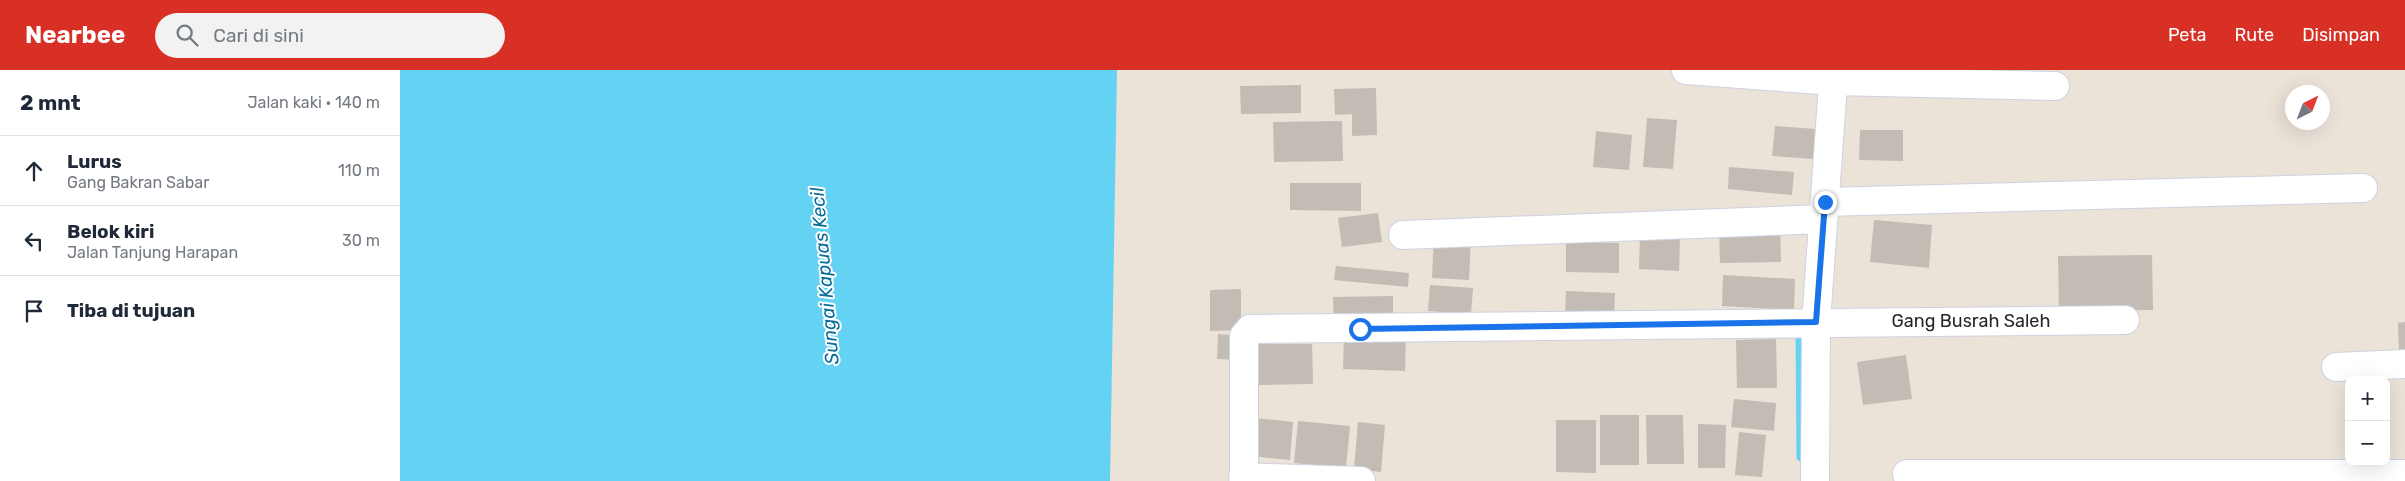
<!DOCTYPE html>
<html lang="id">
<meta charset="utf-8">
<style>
body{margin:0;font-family:Rubik,sans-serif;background:#f2f2f3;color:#1f2937}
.controls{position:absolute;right:15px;bottom:15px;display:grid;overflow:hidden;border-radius:10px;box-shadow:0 5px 20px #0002}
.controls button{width:45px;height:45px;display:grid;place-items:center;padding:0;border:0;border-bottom:1px solid #e0e1e3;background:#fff;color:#1f2937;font:25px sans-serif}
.compass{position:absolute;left:1885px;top:15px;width:45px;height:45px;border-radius:50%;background:#fff;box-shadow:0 5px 20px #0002;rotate:42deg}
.stop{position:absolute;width:15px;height:15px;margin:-11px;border:4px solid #1a73e8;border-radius:50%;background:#fff}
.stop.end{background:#1a73e8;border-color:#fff;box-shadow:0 1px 5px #0008}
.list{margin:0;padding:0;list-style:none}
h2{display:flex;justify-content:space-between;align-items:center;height:65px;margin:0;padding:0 20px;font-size:21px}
h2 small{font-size:16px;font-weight:400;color:#747a83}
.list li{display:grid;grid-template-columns:32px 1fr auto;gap:15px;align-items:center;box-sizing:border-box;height:70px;padding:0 20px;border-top:1px solid #e0e1e3}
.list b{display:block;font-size:19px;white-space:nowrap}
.list p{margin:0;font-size:16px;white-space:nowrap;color:#747a83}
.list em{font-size:16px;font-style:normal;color:#747a83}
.icon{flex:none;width:28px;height:28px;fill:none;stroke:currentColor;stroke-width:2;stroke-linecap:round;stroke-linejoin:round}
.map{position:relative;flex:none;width:2005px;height:411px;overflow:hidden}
header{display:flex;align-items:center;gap:30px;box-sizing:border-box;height:70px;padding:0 25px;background:#d93025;color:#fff}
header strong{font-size:24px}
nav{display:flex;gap:28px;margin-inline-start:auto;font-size:18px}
.search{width:350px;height:45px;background:#f2f2f3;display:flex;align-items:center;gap:12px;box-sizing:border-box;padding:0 18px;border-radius:28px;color:#747a83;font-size:19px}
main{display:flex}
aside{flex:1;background:#fff}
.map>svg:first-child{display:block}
.water{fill:#64d2f3}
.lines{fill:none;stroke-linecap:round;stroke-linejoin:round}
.stream{stroke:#64d2f3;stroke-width:9}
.building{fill:#c2bcb5}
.minor-casing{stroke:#cdd2e2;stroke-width:30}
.minor{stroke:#fff;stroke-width:28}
.route{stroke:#1a73e8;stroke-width:6}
.labels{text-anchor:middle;stroke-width:4;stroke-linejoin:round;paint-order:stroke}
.street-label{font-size:18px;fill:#272727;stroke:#fff}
.water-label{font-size:19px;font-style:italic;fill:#076d9b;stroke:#fff}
</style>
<header>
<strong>Nearbee</strong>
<div class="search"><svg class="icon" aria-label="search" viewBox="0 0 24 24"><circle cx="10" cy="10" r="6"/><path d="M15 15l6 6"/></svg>Cari di sini</div>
<nav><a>Peta</a><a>Rute</a><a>Disimpan</a></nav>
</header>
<main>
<aside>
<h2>2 mnt<small>Jalan kaki · 140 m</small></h2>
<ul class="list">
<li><svg class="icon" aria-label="ahead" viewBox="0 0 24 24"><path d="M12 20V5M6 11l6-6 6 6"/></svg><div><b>Lurus</b><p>Gang Bakran Sabar</p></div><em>110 m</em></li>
<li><svg class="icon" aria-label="left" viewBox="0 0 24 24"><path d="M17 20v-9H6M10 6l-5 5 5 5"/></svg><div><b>Belok kiri</b><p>Jalan Tanjung Harapan</p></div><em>30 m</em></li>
<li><svg class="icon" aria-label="arrive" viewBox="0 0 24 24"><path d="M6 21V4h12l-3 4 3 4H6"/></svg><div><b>Tiba di tujuan</b></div></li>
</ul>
</aside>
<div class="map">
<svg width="2005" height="411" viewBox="0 0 2005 411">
<rect width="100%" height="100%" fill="#ebe2d8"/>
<path class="water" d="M0 0H717L710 411H0Z"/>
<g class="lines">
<path class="stream" d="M1400 255 1401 387"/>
</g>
<path class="building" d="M901 15V43L841 44 840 16Z
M976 18 977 65 952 66V44L935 45 934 19Z
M1247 48 1277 50 1273 99 1243 97Z
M942 51 943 91 874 92 873 52Z
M1375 56 1416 59 1414 89 1372 86Z
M1460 60H1503V91L1459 90Z
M1196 61 1232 65 1229 100 1193 97Z
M1329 97 1394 102 1392 125 1328 119Z
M890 113H961V141L890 140Z
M978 143 982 172 942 177 938 148Z
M1474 150 1532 155 1529 198 1470 192Z
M1380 155 1381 192 1320 193 1319 156Z
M1240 165 1280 167 1279 201 1239 199Z
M1034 166 1071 167 1069 210 1032 208Z
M1166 172 1219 173V203L1166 202Z
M1752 185 1753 240 1659 241 1658 186Z
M936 196 1009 203 1008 217 934 210Z
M1323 205 1395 209 1394 240 1322 236Z
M1030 215 1073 218 1071 244 1028 241Z
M841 219V260L810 261V220Z
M1166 221 1215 223 1214 247 1165 246Z
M993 226V250L934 251 933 227Z
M2005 252V281H1999L1998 253Z
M944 262 1006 264 1005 301 943 299Z
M818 264 841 266 840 290 817 289Z
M1376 269 1377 318H1337L1336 270Z
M857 274H912L913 314 858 315Z
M1506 285 1512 329 1463 335 1457 292Z
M1334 329 1376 333 1374 361 1331 357Z
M1200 345H1239V395H1200Z
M1246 345H1283L1284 394H1247Z
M855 348 893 352 890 390 851 386Z
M1156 350H1196V403L1156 402Z
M898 351 950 356 946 398 894 393Z
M958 352 985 355 981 402 954 399Z
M1298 354 1326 355 1325 398H1298Z
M1339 362 1366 365 1362 407 1335 405Z"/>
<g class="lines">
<g class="minor-casing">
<path id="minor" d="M1286 0 1433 11 1655 16
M1425 132 1963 118
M1003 165 1423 149
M1936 297 2005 294
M1507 404H2005
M843 407 961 411
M844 411V266L850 259 1725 250
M1415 411 1416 252 1434 0"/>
</g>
<use href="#minor" class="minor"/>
</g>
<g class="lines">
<path class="route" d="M960 259 1416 252 1425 132"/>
</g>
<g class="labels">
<g class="street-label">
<text x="1571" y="257">Gang Busrah Saleh</text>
</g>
<g class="water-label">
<text transform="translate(424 206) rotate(-95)" y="7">Sungai Kapuas Kecil</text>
</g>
</g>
</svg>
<div class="controls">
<button>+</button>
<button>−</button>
</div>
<svg class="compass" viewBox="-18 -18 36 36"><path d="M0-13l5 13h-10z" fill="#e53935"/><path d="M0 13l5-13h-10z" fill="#747a83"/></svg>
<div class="stop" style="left:960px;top:259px"></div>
<div class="stop end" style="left:1425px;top:132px"></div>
</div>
</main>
